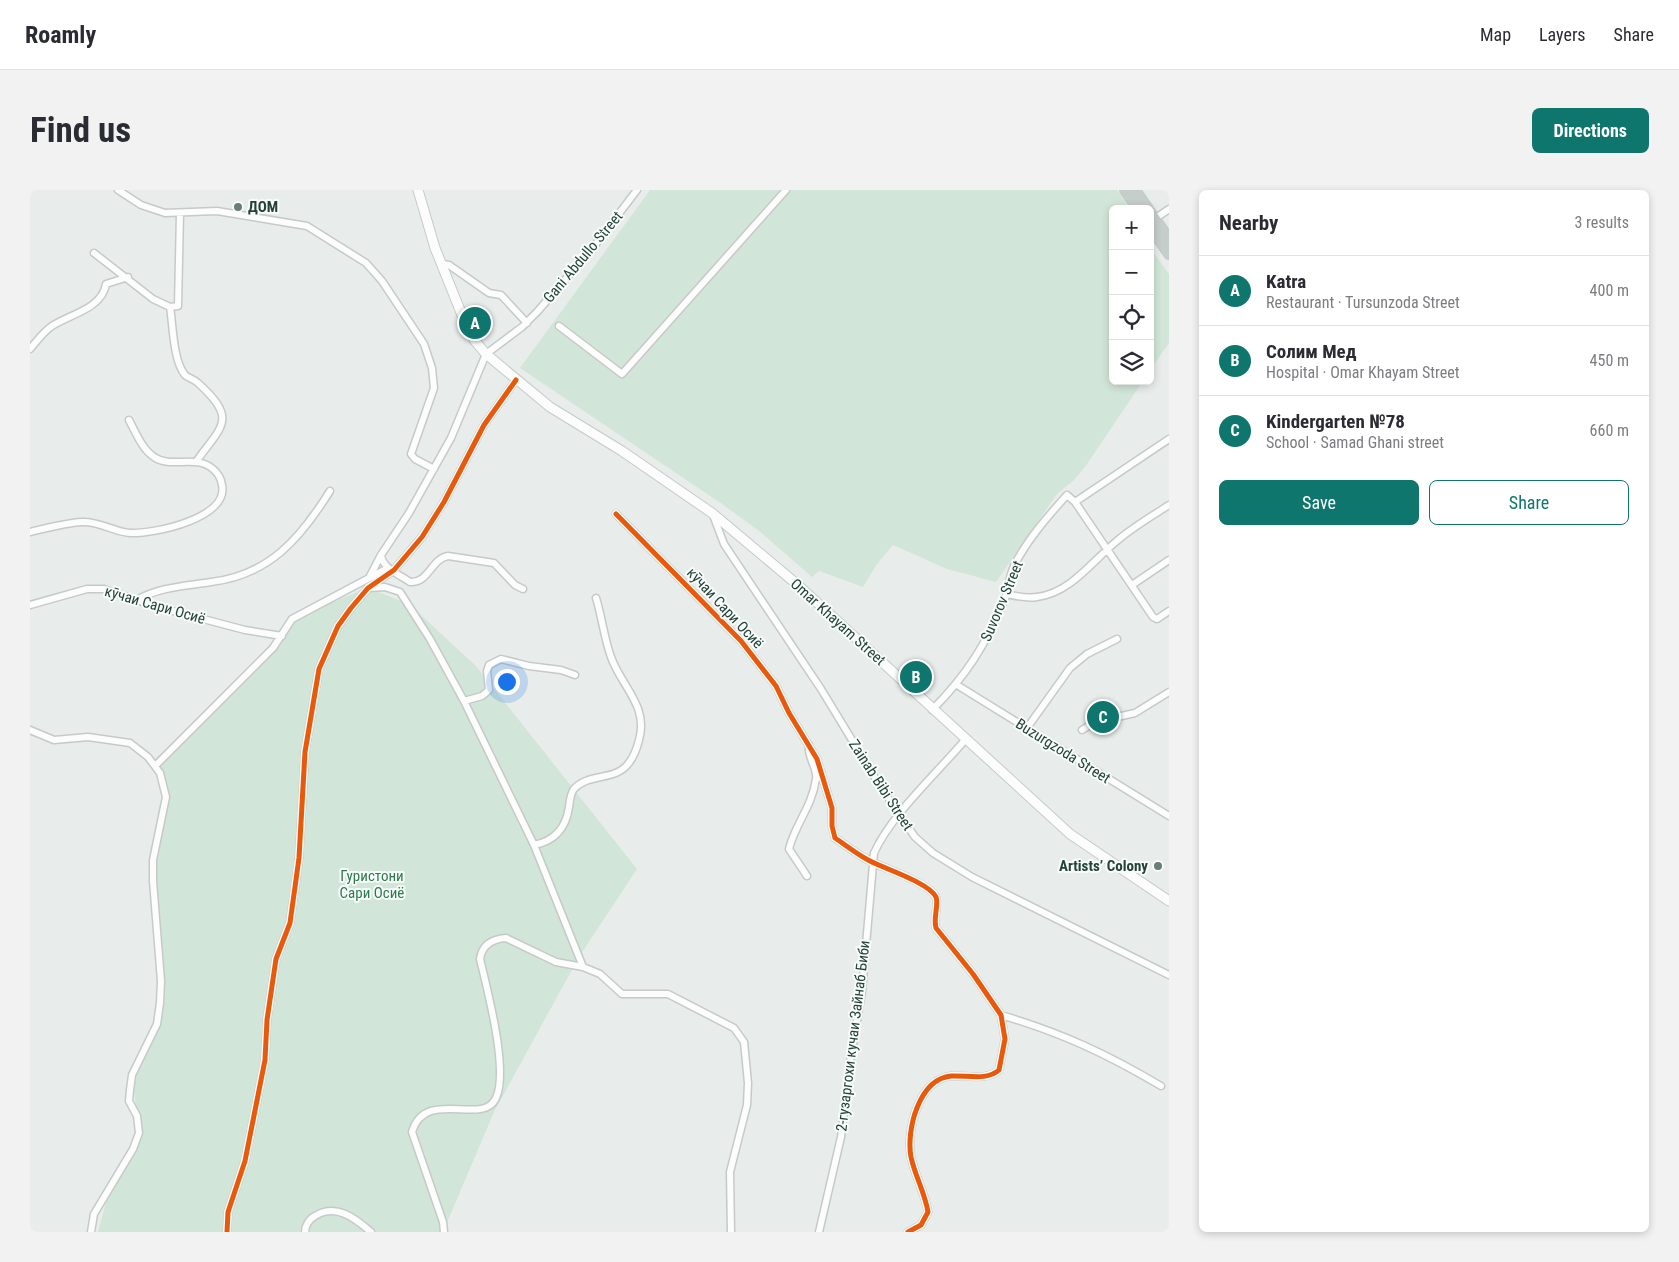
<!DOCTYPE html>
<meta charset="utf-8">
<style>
body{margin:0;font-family:"Roboto Condensed",sans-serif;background:#f2f2f3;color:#2b2b33}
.controls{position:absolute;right:15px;top:15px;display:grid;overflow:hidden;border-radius:8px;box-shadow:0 2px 8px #0003}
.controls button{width:45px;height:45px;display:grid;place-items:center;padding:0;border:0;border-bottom:1px solid #e1e1e2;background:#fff;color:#2b2b33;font:25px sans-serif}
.you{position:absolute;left:476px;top:491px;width:18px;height:18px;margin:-12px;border:4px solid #fff;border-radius:50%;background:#1a73e8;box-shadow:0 0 0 8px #1a73e833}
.badge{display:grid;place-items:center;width:32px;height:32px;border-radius:50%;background:#0f766e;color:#fff;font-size:16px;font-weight:700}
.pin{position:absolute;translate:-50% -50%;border:2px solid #fff;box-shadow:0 1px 5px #0006}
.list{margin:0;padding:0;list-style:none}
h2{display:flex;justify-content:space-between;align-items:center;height:65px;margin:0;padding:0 20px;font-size:21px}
h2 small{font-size:16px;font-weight:400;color:#7c7c81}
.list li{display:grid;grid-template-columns:32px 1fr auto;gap:15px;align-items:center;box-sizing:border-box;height:70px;padding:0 20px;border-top:1px solid #e1e1e2}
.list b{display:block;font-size:19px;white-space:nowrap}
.list p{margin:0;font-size:16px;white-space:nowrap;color:#7c7c81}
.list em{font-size:16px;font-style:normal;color:#7c7c81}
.actions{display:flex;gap:10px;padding:15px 20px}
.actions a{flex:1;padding:11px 0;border:1px solid #0f766e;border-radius:8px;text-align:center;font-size:18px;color:#0f766e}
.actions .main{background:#0f766e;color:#fff}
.icon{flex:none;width:28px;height:28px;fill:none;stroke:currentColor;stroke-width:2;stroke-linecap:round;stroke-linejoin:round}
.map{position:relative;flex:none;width:1139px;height:1042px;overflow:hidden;border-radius:8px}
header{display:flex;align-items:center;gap:30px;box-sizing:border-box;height:70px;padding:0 25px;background:#fff;border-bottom:1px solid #e1e1e2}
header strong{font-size:24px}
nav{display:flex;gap:28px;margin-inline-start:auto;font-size:18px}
.intro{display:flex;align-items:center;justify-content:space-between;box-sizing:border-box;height:120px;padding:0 30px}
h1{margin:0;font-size:35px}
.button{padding:12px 22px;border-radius:8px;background:#0f766e;color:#fff;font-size:18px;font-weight:700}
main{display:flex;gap:30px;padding:0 30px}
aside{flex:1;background:#fff;border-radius:8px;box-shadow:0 2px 8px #0003}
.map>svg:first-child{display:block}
.green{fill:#d1e6d8}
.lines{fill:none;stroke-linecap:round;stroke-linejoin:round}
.minor-casing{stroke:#c5cac8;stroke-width:9}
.secondary-casing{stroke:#c3cbc8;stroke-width:11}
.trunk-casing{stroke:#c3ccc9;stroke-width:12}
.minor{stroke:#fcfcfc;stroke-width:6}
.secondary{stroke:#fcfcfc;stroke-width:9}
.trunk{stroke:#c6cecc;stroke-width:10}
.cycleway-casing{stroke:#f7fbf9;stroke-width:8}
.cycleway{stroke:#e8590c;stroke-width:5}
.poi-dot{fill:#697e78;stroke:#f7fbf9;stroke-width:2}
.labels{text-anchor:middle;stroke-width:4;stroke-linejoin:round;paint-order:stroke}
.poi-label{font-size:15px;font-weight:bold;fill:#24423a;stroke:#f7fbf9;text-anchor:start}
.street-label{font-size:15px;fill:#24423a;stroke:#f7fbf9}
.park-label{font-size:15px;fill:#2d7a4b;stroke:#f7fbf9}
</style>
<header>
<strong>Roamly</strong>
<nav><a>Map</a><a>Layers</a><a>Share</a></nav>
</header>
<div class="intro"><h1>Find us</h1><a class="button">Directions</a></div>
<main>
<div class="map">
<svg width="1139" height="1042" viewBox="0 0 1139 1042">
<rect width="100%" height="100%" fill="#e8edeb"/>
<path class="green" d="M620 0H1087L1100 19H1083V191H1113L1055 277 1044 290 1027 304 966 392 917 379 863 355 847 374 833 397 789 381 782 387 729 341 692 314 490 178Z
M1120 58 1139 84V153L1120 180Z
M338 398 379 414 446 476 607 679 549 767 464 922 413 1042H68L81 994 109 943 102 885 127 834V745L123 670 136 607 125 576 243 458 266 426Z"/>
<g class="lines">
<g class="minor-casing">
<path id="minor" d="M88 0 111 15 135 23 187 21 277 36 336 73 352 91 394 154 402 178 404 198 381 264 385 269 404 279
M1120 32 1139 19
M64 63 123 109 140 117C143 135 143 171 155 185 158 188 164 189 168 193 209 230 191 236 166 272
M411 74 419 75 459 103 471 105 497 133
M140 117 148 116 150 23
M529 136 592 184 756 0
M0 159C7 151 13 142 22 136 40 124 72 119 76 94L98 87
M1045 312 1139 249
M586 324 711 451 746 496 759 523 787 569 802 618V636L805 648C817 656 829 666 842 672 856 679 899 693 906 707 909 714 903 728 906 738L943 784 971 825 975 849 969 880C957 891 937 885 921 886 889 889 876 940 881 967 885 986 895 1003 898 1022L891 1035 878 1042
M683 325 694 354 791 499 850 596 885 647 903 663 942 687 1139 785
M0 342C17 338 35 333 52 332 69 331 84 342 100 343 125 344 199 328 192 295 191 288 188 283 183 279 166 264 141 279 124 267 112 259 106 243 99 230
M351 365C352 378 370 385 380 392 399 393 401 369 418 366L464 373 485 395 493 399
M340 386 351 365 379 323 421 248 456 164 492 137 507 122 562 59 607 0
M1102 395 1139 370
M338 398 355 397 370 402 400 449 434 511 504 655 553 777 526 772 476 748C462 749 452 755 450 769 457 799 479 880 466 908 453 937 395 897 382 942L413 1032 414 1042
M976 404C986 406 997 409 1007 407 1041 403 1063 370 1088 350 1103 337 1122 326 1139 315
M107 410C129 397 156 396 181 392 239 385 270 349 300 301
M0 415 57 399H74L124 416 215 440 252 446
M927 495 1139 626
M434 511 452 506 459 500 457 481 459 475 471 469 499 476 531 480 545 485
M902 520C937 485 956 454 975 409 979 398 979 386 984 376 997 350 1018 326 1037 305L1045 312 1123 427 1127 429 1139 421
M997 538 1040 478 1057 464 1087 449
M0 540 24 550 58 547 100 553 118 567 130 583 136 607 123 670V691L131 791 130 813 127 834 102 885 100 900 99 911 107 926 109 943 103 959 64 1024 61 1042
M1052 540 1065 532 1105 523 1139 502
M125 576 243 458 262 429 358 378
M504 655C525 651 536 638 539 617 540 611 540 604 544 599 558 583 585 591 598 574 604 567 607 558 609 550 619 516 591 496 581 467 574 448 572 427 566 408
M777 686 759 659C765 634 782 617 786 589 788 578 777 568 779 555
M553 777 570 784 592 804H638L704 838 714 852 718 893 717 915 700 982 701 1042
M971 825C1032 843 1077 864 1131 896
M197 1042 198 1022 215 971 235 870 237 830 246 769 260 733 269 668 275 562 289 479 308 436 321 418 338 398 364 380 392 347 414 312 454 235 486 190
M275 1042C275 1036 279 1029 285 1026 306 1013 325 1028 341 1042
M789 1042 811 947 820 872 832 801 844 663C861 625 907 583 935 550"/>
</g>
<g class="secondary-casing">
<path id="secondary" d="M388 0 405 58 434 130 445 151 456 164 520 217 592 261 682 323 769 396 1040 644 1139 711"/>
</g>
<g class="trunk-casing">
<path id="trunk" d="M1095 0 1108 19
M1105 0 1118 19
M1120 22 1139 49
M1120 37 1139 64"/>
</g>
<use href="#minor" class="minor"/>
<use href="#secondary" class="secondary"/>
<use href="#trunk" class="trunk"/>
<g class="cycleway-casing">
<path id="cycleway" d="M586 324 711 451 746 496 759 523 787 569 802 618V636L805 648C817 656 829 666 842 672 856 679 899 693 906 707 909 714 903 728 906 738L943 784 971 825 975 849 969 880C957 891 937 885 921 886 889 889 876 940 881 967 885 986 895 1003 898 1022L891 1035 878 1042
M197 1042 198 1022 215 971 235 870 237 830 246 769 260 733 269 668 275 562 289 479 308 436 321 418 338 398 364 380 392 347 414 312 454 235 486 190"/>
</g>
<use href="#cycleway" class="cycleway"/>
</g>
<g class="poi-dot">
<circle cx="208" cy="17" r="5"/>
<circle cx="1128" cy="676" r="5"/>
</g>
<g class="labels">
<g class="poi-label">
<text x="218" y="22">ДОМ</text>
<text x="1118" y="681" text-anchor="end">Artists’ Colony</text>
</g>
<g class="street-label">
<text transform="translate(553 67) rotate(-50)" y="5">Gani Abdullo Street</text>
<text transform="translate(972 411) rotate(-67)" y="5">Suvorov Street</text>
<text transform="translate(125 415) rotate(16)" y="5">кӯчаи Сари Осиё</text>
<text transform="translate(695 418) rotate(47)" y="5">кӯчаи Сари Осиё</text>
<text transform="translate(808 432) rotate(42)" y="5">Omar Khayam Street</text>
<text transform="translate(1033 561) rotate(32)" y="5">Buzurgzoda Street</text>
<text transform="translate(851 595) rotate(57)" y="5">Zainab Bibi Street</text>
<text transform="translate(823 846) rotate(-83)" y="5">2-гузаргохи кучаи Зайнаб Биби</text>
</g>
<g class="park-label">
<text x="342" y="691">Гуристони<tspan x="342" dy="17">Сари Осиё</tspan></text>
</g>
</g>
</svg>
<div class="controls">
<button>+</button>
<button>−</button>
<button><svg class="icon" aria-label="locate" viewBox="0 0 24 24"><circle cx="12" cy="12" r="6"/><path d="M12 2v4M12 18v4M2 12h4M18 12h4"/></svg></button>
<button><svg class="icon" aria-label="layers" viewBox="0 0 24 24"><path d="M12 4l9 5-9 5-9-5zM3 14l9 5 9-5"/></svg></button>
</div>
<div class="you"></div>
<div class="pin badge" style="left:445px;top:133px">A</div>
<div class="pin badge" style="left:886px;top:487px">B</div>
<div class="pin badge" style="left:1073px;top:527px">C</div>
</div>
<aside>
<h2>Nearby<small>3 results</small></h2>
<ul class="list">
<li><span class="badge">A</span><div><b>Katra</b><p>Restaurant · Tursunzoda Street</p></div><em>400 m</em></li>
<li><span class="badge">B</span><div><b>Солим Мед</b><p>Hospital · Omar Khayam Street</p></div><em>450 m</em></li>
<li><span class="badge">C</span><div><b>Kindergarten №78</b><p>School · Samad Ghani street</p></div><em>660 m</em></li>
</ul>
<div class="actions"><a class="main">Save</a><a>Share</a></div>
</aside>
</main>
